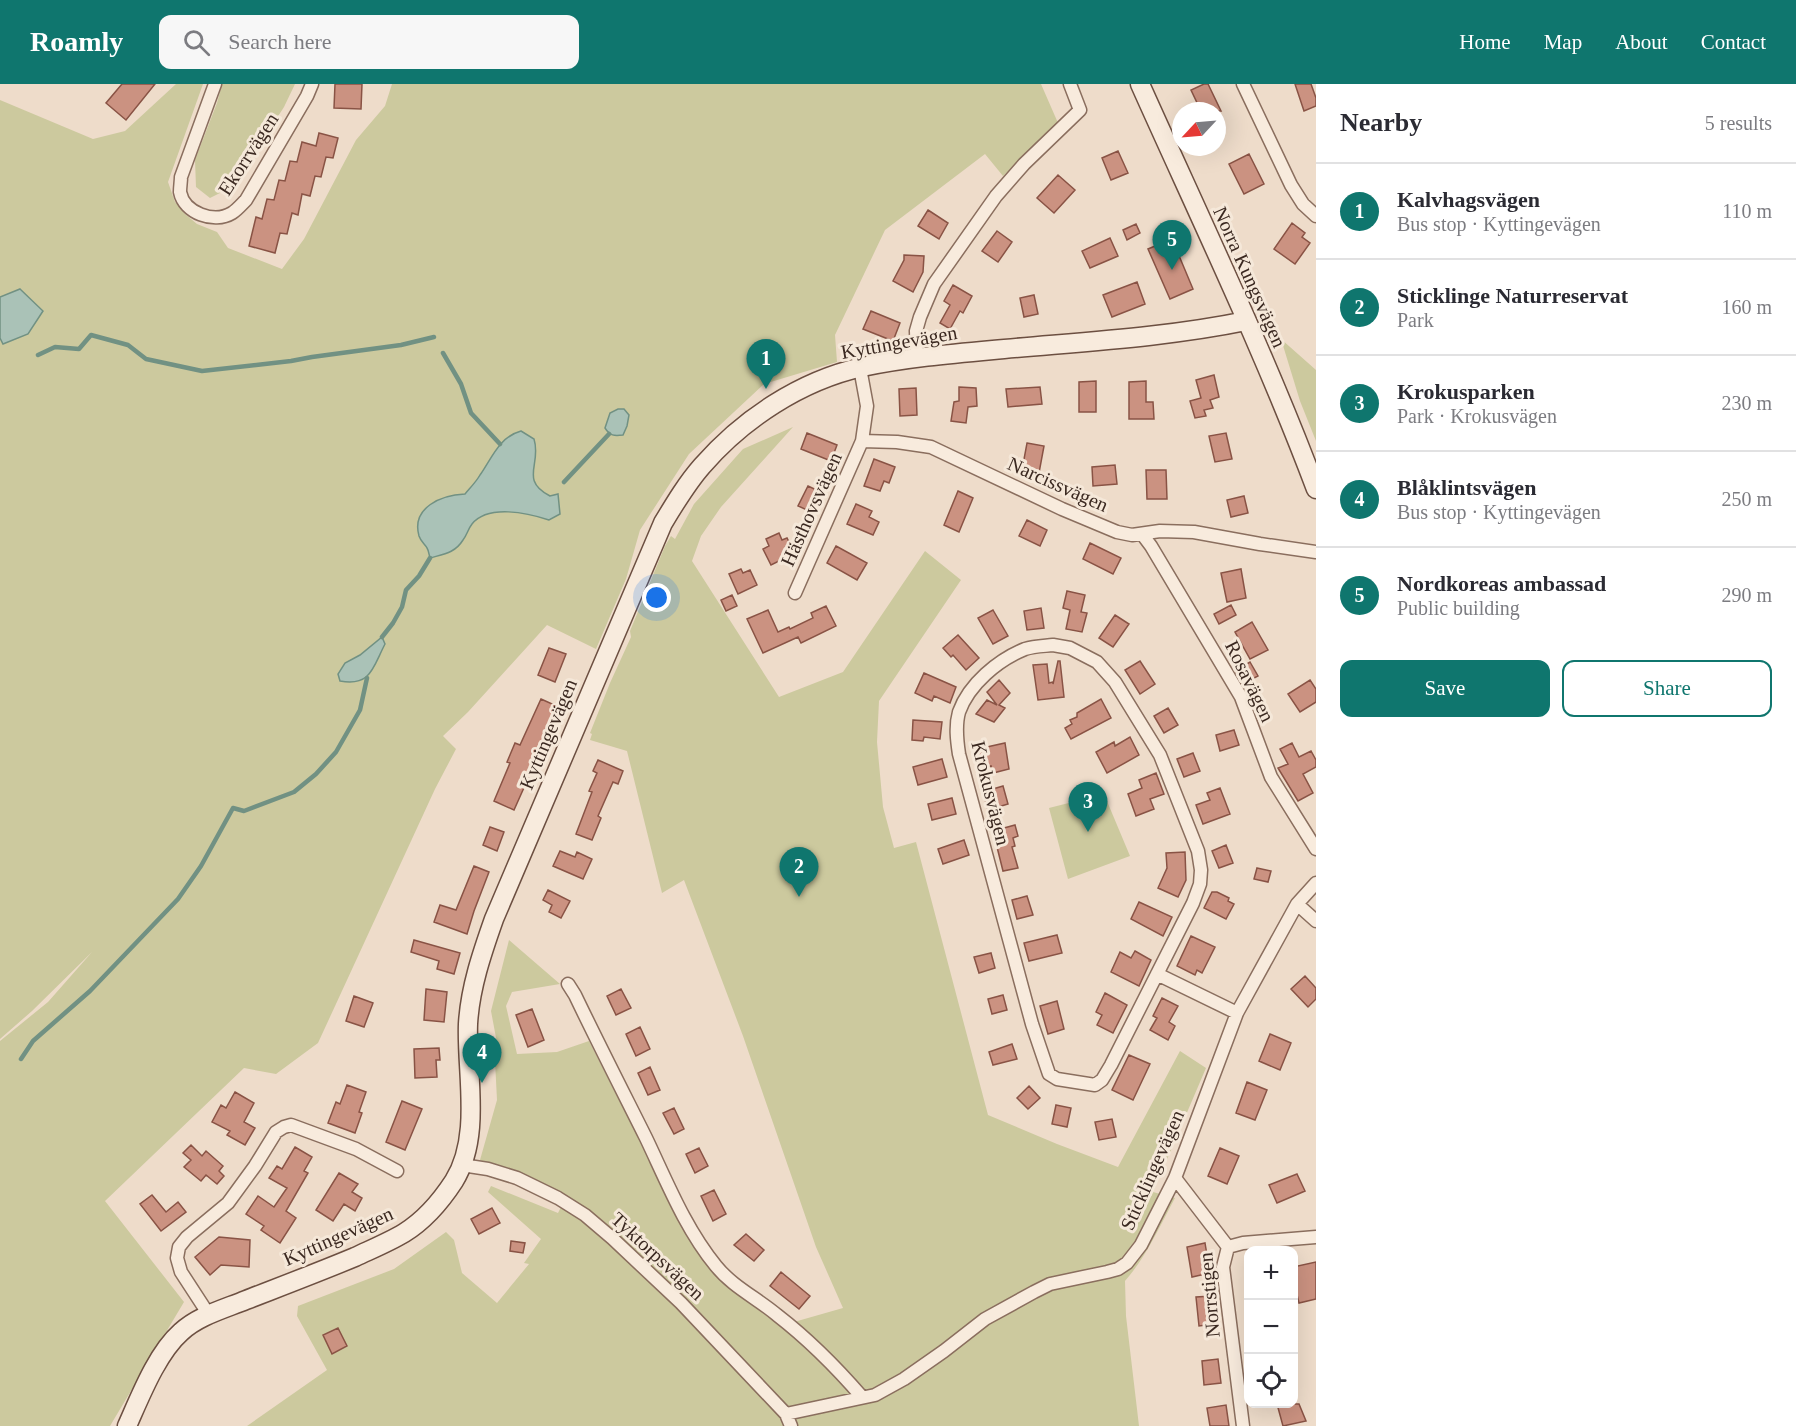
<!DOCTYPE html>
<meta charset="utf-8">
<style>
body{margin:0;font-family:"Times New Roman",serif;background:#f7f7f7;color:#2b2b33}
.controls{position:absolute;right:18px;bottom:18px;display:grid;overflow:hidden;border-radius:12px;box-shadow:0 6px 24px #0002}
.controls button{width:54px;height:54px;display:grid;place-items:center;padding:0;border:0;border-bottom:2px solid #e1e1e2;background:#fff;color:#2b2b33;font:30px sans-serif}
.compass{position:absolute;left:1172px;top:18px;width:54px;height:54px;border-radius:50%;background:#fff;box-shadow:0 6px 24px #0002;rotate:244deg}
.you{position:absolute;left:657px;top:514px;width:21px;height:21px;margin:-15px;border:4px solid #fff;border-radius:50%;background:#1a73e8;box-shadow:0 0 0 9px #1a73e833}
.badge{display:grid;place-items:center;width:39px;height:39px;border-radius:50%;background:#0f766e;color:#fff;font-size:20px;font-weight:700}
.pin{position:absolute;translate:-50% -50px;filter:drop-shadow(0 2px 3px #0008)}
.pin::after{content:'';position:absolute;top:32px;width:21px;height:18px;background:inherit;clip-path:polygon(0 0,100% 0,50% 100%)}
.list{margin:0;padding:0;list-style:none}
h2{display:flex;justify-content:space-between;align-items:center;height:78px;margin:0;padding:0 24px;font-size:26px}
h2 small{font-size:20px;font-weight:400;color:#7c7c81}
.list li{display:grid;grid-template-columns:39px 1fr auto;gap:18px;align-items:center;box-sizing:border-box;height:96px;padding:0 24px;border-top:2px solid #e1e1e2}
.list b{display:block;font-size:22px;white-space:nowrap}
.list p{margin:0;font-size:20px;white-space:nowrap;color:#7c7c81}
.list em{font-size:20px;font-style:normal;color:#7c7c81}
.actions{display:flex;gap:12px;padding:18px 24px}
.actions a{flex:1;padding:14px 0;border:2px solid #0f766e;border-radius:12px;text-align:center;font-size:21px;color:#0f766e}
.actions .main{background:#0f766e;color:#fff}
.icon{flex:none;width:33px;height:33px;fill:none;stroke:currentColor;stroke-width:2;stroke-linecap:round;stroke-linejoin:round}
.map{position:relative;flex:none;width:1316px;height:1342px;overflow:hidden}
header{display:flex;align-items:center;gap:36px;box-sizing:border-box;height:84px;padding:0 30px;background:#0f766e;color:#fff}
header strong{font-size:28px}
nav{display:flex;gap:33px;margin-inline-start:auto;font-size:21px}
.search{width:420px;height:54px;background:#f7f7f7;display:flex;align-items:center;gap:15px;box-sizing:border-box;padding:0 21px;border-radius:12px;color:#7c7c81;font-size:22px}
main{display:flex}
aside{flex:1;background:#fff}
.map>svg:first-child{display:block}
.green{fill:#ccc99e}
.water{fill:#aac2b7;stroke:#719183;stroke-width:1.5}
.lines{fill:none;stroke-linecap:round;stroke-linejoin:round}
.stream{stroke:#719183;stroke-width:4.5}
.building{fill:#cb9281;stroke:#895345;stroke-width:1.5}
.street-casing{stroke:#8a6e5e;stroke-width:15}
.secondary-casing{stroke:#6c4f41;stroke-width:21}
.street{stroke:#f8ebdd;stroke-width:12}
.secondary{stroke:#f8ebdd;stroke-width:18}
.labels{text-anchor:middle;stroke-width:6;stroke-linejoin:round;paint-order:stroke}
.street-label{font-size:20px;fill:#3b2921;stroke:#f5e8d9}
</style>
<header>
<strong>Roamly</strong>
<div class="search"><svg class="icon" aria-label="search" viewBox="0 0 24 24"><circle cx="10" cy="10" r="6"/><path d="M15 15l6 6"/></svg>Search here</div>
<nav><a>Home</a><a>Map</a><a>About</a><a>Contact</a></nav>
</header>
<main>
<div class="map">
<svg width="1316" height="1342" viewBox="0 0 1316 1342">
<rect width="100%" height="100%" fill="#eedcca"/>
<path class="green" d="M176 0H203L168 98 175 118 185 130 197 140 217 148 228 164 282 185 304 155 356 56 385 22 392 0H1041L1058 39 1003 92 985 70 885 146 835 251 837 278 764 300 689 370 640 446 626 495 596 565 547 541 468 628 443 652 456 665 435 705 318 959 276 990 244 984 105 1117 184 1218 110 1342H0V957L48 918 92 868 32 927 0 955V16L93 55 125 47Z
M222 0H295L284 23 255 68 242 92 228 105 210 114 196 103 195 76 217 19Z
M1281 255 1316 286V357L1300 317Z
M793 343 721 423 701 452 692 477 779 613 843 588 925 467 961 496 879 617 877 658 883 723 894 764 916 758 988 1031 1057 1060 1118 1083 1180 967 1206 984 1153 1108 1175 1114C1160 1142 1146 1173 1125 1197L1126 1232 1139 1342H247L327 1286 297 1232 298 1222 394 1185 446 1148 454 1156 462 1189 497 1219 529 1180 524 1179 541 1155 488 1108 491 1102 558 1129 564 1117 485 1080 480 1076 497 1016 495 977 500 975 491 927 509 856 560 900 512 908 506 922 517 970 557 968 589 957 659 1094 722 1197 780 1242 843 1224 816 1163 743 952 684 796 662 809 627 667 590 656 592 650 590 649 610 599 631 553 630 547 665 462 671 452 675 455 694 420 743 365Z
M1104 710 1130 772 1068 795 1049 724Z"/>
<path class="water" d="M20 205 43 227 28 250 3 260 0 254V213Z
M618 325H624L629 331 627 342 623 351C614 352 610 352 605 344L610 329Z
M521 347 534 355C542 380 519 396 550 412L558 410 560 430 549 436C528 429 488 420 472 440 468 445 467 451 463 456 455 469 444 470 430 474 429 471 429 467 427 464 425 460 421 458 419 452 411 423 442 411 465 410 470 404 476 398 480 391 492 374 499 353 521 347Z
M382 553 385 560C373 583 371 603 340 597L338 590 345 579 360 571Z"/>
<g class="lines">
<path class="stream" d="M443 269 461 300 471 329 500 360
M38 271 55 263 79 265 91 251 128 261 146 275 202 287 291 277 312 273 401 261 434 253
M564 398 609 350
M382 553 393 539 402 523 406 506 419 492 430 474
M21 975 33 957 90 907 178 815 201 782 233 724 244 727 294 708 316 690 336 668 360 626 367 594"/>
</g>
<path class="building" d="M122 0H155L126 36 106 19Z
M335 0H362L361 25 334 24Z
M1204 0H1208L1221 27H1201L1191 6Z
M1295 0H1311L1316 14V22L1304 27Z
M319 49 338 54 333 74 326 73 321 93 315 92 310 112 302 110 298 131 292 129 287 150 280 149 275 169 249 162 256 133 262 135 267 115 274 116 279 96 285 97 290 77 297 78 302 58 316 62Z
M1118 67 1128 89 1111 96 1102 74Z
M1249 70 1264 100 1244 110 1229 80Z
M1058 91 1075 106 1054 129 1037 114Z
M928 126 948 139 939 155 918 142Z
M1292 139 1305 149 1302 153 1310 159 1295 180 1274 165Z
M1136 140 1140 149 1127 156 1123 146Z
M997 147 1012 158 998 178 982 167Z
M1110 154 1118 172 1090 184 1082 167Z
M1172 155 1193 205 1170 215 1148 165Z
M904 171 924 172 923 188 913 208 893 197 904 176Z
M1137 198 1145 220 1112 233 1103 211Z
M953 201 972 212 963 229 960 227 950 245 940 239 950 221 944 217Z
M1034 211 1038 230 1024 233 1020 214Z
M871 227 900 239 893 257 863 245Z
M1214 291 1219 313 1210 316 1213 324 1204 326 1206 332 1195 334 1190 317 1201 314 1196 296Z
M1096 297V328H1079V298Z
M1146 297V318H1153L1154 335H1129V298Z
M959 303 976 304 977 322 968 323 966 339 951 337 954 318 959 317Z
M1040 303 1042 320 1008 323 1006 305Z
M916 304 917 331 900 332 899 305Z
M807 349 837 361 831 377 801 365Z
M1226 349 1232 375 1215 378 1209 352Z
M1027 359 1044 362 1039 389 1022 386Z
M874 375 895 383 889 399 884 397 880 407 864 402Z
M1115 381 1117 400 1093 402 1092 383Z
M1146 386H1166L1167 415H1147Z
M808 402 823 409 814 429 798 422Z
M958 407 973 414 959 448 944 441Z
M1244 412 1248 429 1231 433 1227 416Z
M856 420 872 427 869 433 879 438 873 451 847 440Z
M1027 436 1047 446 1040 462 1019 452Z
M779 449 782 456 787 454 794 468 789 470V472L771 481 763 465 769 462 766 455Z
M1090 459 1121 474 1113 490 1083 475Z
M836 462 867 479 857 496 827 479Z
M741 485 743 489 750 486 757 501 738 510 729 490Z
M1241 485 1246 514 1227 518 1221 489Z
M1067 507 1085 511 1081 528 1087 529 1082 548 1066 545 1070 526 1063 524Z
M732 511 737 522 726 527 721 516Z
M1231 521 1236 531 1219 540 1214 530Z
M826 522 836 542 801 559 798 553 763 569 747 535 768 526 778 548 789 543 790 545 813 534 811 529Z
M1041 524 1044 544 1027 546 1024 527Z
M993 526 1008 552 993 560 978 534Z
M1115 531 1129 540 1113 563 1099 554Z
M1252 538 1268 566 1250 575 1235 548Z
M958 551 979 574 966 586 953 571 951 573 943 564Z
M549 564 566 570 555 598 538 591Z
M1058 577H1060L1064 613 1038 616 1033 581 1047 580 1049 599 1053 598V600Z
M1140 577 1155 600 1140 610 1125 586Z
M1250 578 1258 592 1243 600 1235 587Z
M924 589 956 603 950 619 934 612 932 617 915 609Z
M999 596 1010 609 999 621 1005 624 994 638 976 630 987 616 997 621 987 608Z
M1310 596 1316 605V618L1300 628 1288 610Z
M541 615 559 623 537 669 539 670 514 726 494 717 510 679 507 678 515 659 520 661Z
M1101 615 1111 634 1071 655 1065 644 1072 640 1070 636 1077 633V629Z
M1168 624 1178 641 1164 649 1154 632Z
M913 636 942 638 940 655 924 653 923 657 912 656Z
M1234 646 1239 661 1220 667 1216 651Z
M1130 653 1139 671 1107 689 1096 668 1114 658 1115 662Z
M1005 659 1009 685 993 689 991 682 977 685 973 666Z
M1292 659 1299 673 1311 667 1316 676V683L1303 690 1313 709 1298 717 1278 684 1288 680 1280 665Z
M1193 669 1200 687 1184 693 1177 675Z
M942 675 947 693 918 701 913 683Z
M598 676 623 687 618 700 613 698 598 732 601 734 592 756 576 750 592 708 589 707 597 689 593 687Z
M1156 689 1164 710 1150 715 1154 725 1136 732 1128 710 1142 704 1139 696Z
M1003 702 1008 720 988 726 983 708Z
M1220 704 1230 730 1203 740 1196 721 1210 716 1207 709Z
M952 714 956 730 932 736 928 720Z
M1015 741 1018 752 1013 754 1015 762 1012 763 1018 784 1003 787 993 747Z
M490 743 504 748 497 767 483 761Z
M964 756 969 771 943 780 938 765Z
M1226 761 1233 779 1219 784 1212 767Z
M560 767 575 773 577 768 592 775 583 795 553 782Z
M1185 768 1186 796 1178 813 1158 804 1167 784 1166 769Z
M474 782 489 788 474 827 467 850 434 838 440 821 456 826Z
M1257 784 1271 787 1268 798 1254 795Z
M548 806 570 817 561 834 549 828 552 821 543 816Z
M1212 808H1217L1229 814 1228 817 1234 820 1226 835 1204 824Z
M1027 812 1033 831 1017 835 1012 816Z
M1139 818 1172 833 1163 852 1131 835Z
M1057 851 1062 869 1029 877 1024 859Z
M1191 852 1215 863 1202 889 1197 886 1195 891 1177 882Z
M414 856 460 869 454 890 437 885 439 877 411 868Z
M1135 867 1151 876 1139 902 1111 888 1120 868 1131 874Z
M991 869 995 884 979 889 974 873Z
M1305 892 1316 904V915L1308 923 1291 905Z
M426 905 447 908 444 938 424 936Z
M621 905 631 924 616 931 607 912Z
M1105 909 1127 921 1113 949 1097 941 1102 931 1096 928Z
M1003 911 1007 926 992 930 988 915Z
M354 912 373 919 364 943 346 937Z
M1162 914 1178 922 1169 938 1175 942 1168 956 1150 946 1157 934 1153 932Z
M1057 917 1064 945 1048 950 1040 922Z
M532 925 544 956 528 963 516 931Z
M640 943 650 965 636 972 626 950Z
M1270 950 1291 959 1280 986 1259 977Z
M1012 960 1017 975 993 981 989 968Z
M439 964 440 976H436L437 993 415 994 414 965Z
M1129 971 1150 980 1133 1016 1112 1006Z
M650 983 660 1006 648 1011 638 989Z
M1247 998 1267 1006 1255 1036 1236 1029Z
M347 1001 366 1008 359 1028 362 1029 355 1049 328 1039 336 1018 340 1020Z
M1029 1002 1040 1014 1028 1025 1017 1014Z
M235 1008 254 1019 244 1038 255 1044 245 1061 227 1051 230 1047 212 1038 221 1021 226 1024Z
M402 1017 422 1025 405 1066 386 1058Z
M1056 1021 1071 1024 1067 1043 1052 1040Z
M674 1024 684 1045 674 1050 663 1029Z
M1112 1035 1116 1053 1099 1056 1095 1038Z
M191 1061 202 1072 206 1067 223 1082 219 1087 224 1092 217 1100 206 1091 201 1097 184 1083 191 1076 183 1069Z
M295 1063 312 1073 304 1087 308 1089 286 1127 296 1134 280 1159 261 1146 264 1142 246 1130 258 1112 274 1123 287 1104 269 1094 277 1082 282 1085Z
M699 1064 708 1082 695 1089 686 1070Z
M1220 1064 1239 1072 1227 1100 1208 1092Z
M339 1089 358 1100 352 1108 362 1114 355 1127 344 1120 333 1137 316 1126Z
M1297 1090 1305 1107 1277 1119 1269 1101Z
M714 1106 726 1130 713 1137 701 1112Z
M152 1111 166 1128 178 1118 186 1128 161 1147 140 1120Z
M492 1124 500 1139 479 1150 471 1135Z
M746 1150 764 1166 754 1177 734 1161Z
M219 1153 250 1156 249 1183 221 1181 210 1191 195 1173Z
M511 1157 525 1159 523 1169 510 1167Z
M1205 1159 1210 1189 1192 1193 1187 1163Z
M1316 1178V1215L1299 1219 1293 1194V1183Z
M781 1188 810 1212 799 1225 770 1202Z
M1212 1212 1214 1240 1199 1242 1196 1213Z
M338 1244 347 1262 332 1270 323 1251Z
M1218 1275 1221 1299 1204 1301 1202 1277Z
M1277 1320H1299L1306 1337 1283 1342Z
M1226 1321 1229 1342H1210L1207 1324Z"/>
<g class="lines">
<g class="street-casing">
<path id="street" d="M215 0 181 93C181 97 180 103 180 108 184 129 214 140 232 129 237 126 242 120 246 116L307 12 312 0
M1243 0 1291 101 1303 120 1316 132
M917 274 916 247 920 233 934 200 996 112 1024 80 1080 26 1070 0
M860 284 867 322 862 357 897 358 931 363 1062 425 1117 448 1132 451 1160 447 1194 448 1260 460 1316 468
M1142 450 1151 462 1241 613 1271 693 1316 765
M795 509 862 357
M1053 561 1070 564 1097 578 1115 598 1160 671 1198 767 1201 786 1200 800 1193 819 1111 981 1102 996 1095 1001 1057 995 1049 990 1032 940 959 670C957 657 955 642 959 628 969 600 998 576 1025 565 1034 562 1044 562 1053 561Z
M1297 820 1316 837
M1157 890 1237 929
M568 900 575 911C598 959 622 1006 646 1054 667 1098 685 1144 716 1182 733 1203 757 1214 777 1231 808 1255 836 1283 862 1313
M462 1081 488 1085 517 1094 558 1114 585 1131 612 1154 681 1219 786 1330 791 1342
M1175 1094 1228 1163 1223 1183 1243 1342
M1228 1163 1243 1159 1316 1153
M209 1231 181 1188 177 1174 179 1163 187 1153 228 1119 255 1082 276 1048 284 1043 291 1041 356 1065 397 1087
M786 1330 875 1311 904 1295 944 1267 985 1235 1034 1208 1050 1200 1107 1188 1118 1185 1127 1179 1141 1161 1175 1094 1237 929 1297 820 1316 799"/>
</g>
<g class="secondary-casing">
<path id="secondary" d="M1140 0C1200 134 1264 267 1316 405
M127 1342C140 1313 157 1269 181 1248 198 1232 224 1225 246 1216 282 1202 319 1188 355 1173 372 1165 389 1158 404 1149 425 1136 441 1117 454 1097 482 1052 466 989 468 940 470 904 482 869 494 835L663 439C675 419 687 399 702 382 743 335 800 297 862 283 905 274 949 270 993 266 1077 258 1163 254 1246 237"/>
</g>
<use href="#street" class="street"/>
<use href="#secondary" class="secondary"/>
</g>
<g class="labels">
<g class="street-label">
<text transform="translate(248 70) rotate(-57)" y="7">Ekorrvägen</text>
<text transform="translate(1250 193) rotate(66)" y="7">Norra Kungsvägen</text>
<text transform="translate(899 258) rotate(-10)" y="7">Kyttingevägen</text>
<text transform="translate(1058 400) rotate(24)" y="7">Narcissvägen</text>
<text transform="translate(811 425) rotate(-66)" y="7">Hästhovsvägen</text>
<text transform="translate(1250 597) rotate(64)" y="7">Rosavägen</text>
<text transform="translate(548 650) rotate(-67)" y="7">Kyttingevägen</text>
<text transform="translate(991 709) rotate(76)" y="7">Krokusvägen</text>
<text transform="translate(1152 1086) rotate(-66)" y="7">Sticklingevägen</text>
<text transform="translate(338 1152) rotate(-24)" y="7">Kyttingevägen</text>
<text transform="translate(658 1172) rotate(43)" y="7">Tyktorpsvägen</text>
<text transform="translate(1209 1211) rotate(-95)" y="7">Norrstigen</text>
</g>
</g>
</svg>
<div class="controls">
<button>+</button>
<button>−</button>
<button><svg class="icon" aria-label="locate" viewBox="0 0 24 24"><circle cx="12" cy="12" r="6"/><path d="M12 2v4M12 18v4M2 12h4M18 12h4"/></svg></button>
</div>
<svg class="compass" viewBox="-18 -18 36 36"><path d="M0-13l5 13h-10z" fill="#e53935"/><path d="M0 13l5-13h-10z" fill="#7c7c81"/></svg>
<div class="you"></div>
<div class="pin badge" style="left:766px;top:305px">1</div>
<div class="pin badge" style="left:799px;top:813px">2</div>
<div class="pin badge" style="left:1088px;top:748px">3</div>
<div class="pin badge" style="left:482px;top:999px">4</div>
<div class="pin badge" style="left:1172px;top:186px">5</div>
</div>
<aside>
<h2>Nearby<small>5 results</small></h2>
<ul class="list">
<li><span class="badge">1</span><div><b>Kalvhagsvägen</b><p>Bus stop · Kyttingevägen</p></div><em>110 m</em></li>
<li><span class="badge">2</span><div><b>Sticklinge Naturreservat</b><p>Park</p></div><em>160 m</em></li>
<li><span class="badge">3</span><div><b>Krokusparken</b><p>Park · Krokusvägen</p></div><em>230 m</em></li>
<li><span class="badge">4</span><div><b>Blåklintsvägen</b><p>Bus stop · Kyttingevägen</p></div><em>250 m</em></li>
<li><span class="badge">5</span><div><b>Nordkoreas ambassad</b><p>Public building</p></div><em>290 m</em></li>
</ul>
<div class="actions"><a class="main">Save</a><a>Share</a></div>
</aside>
</main>
